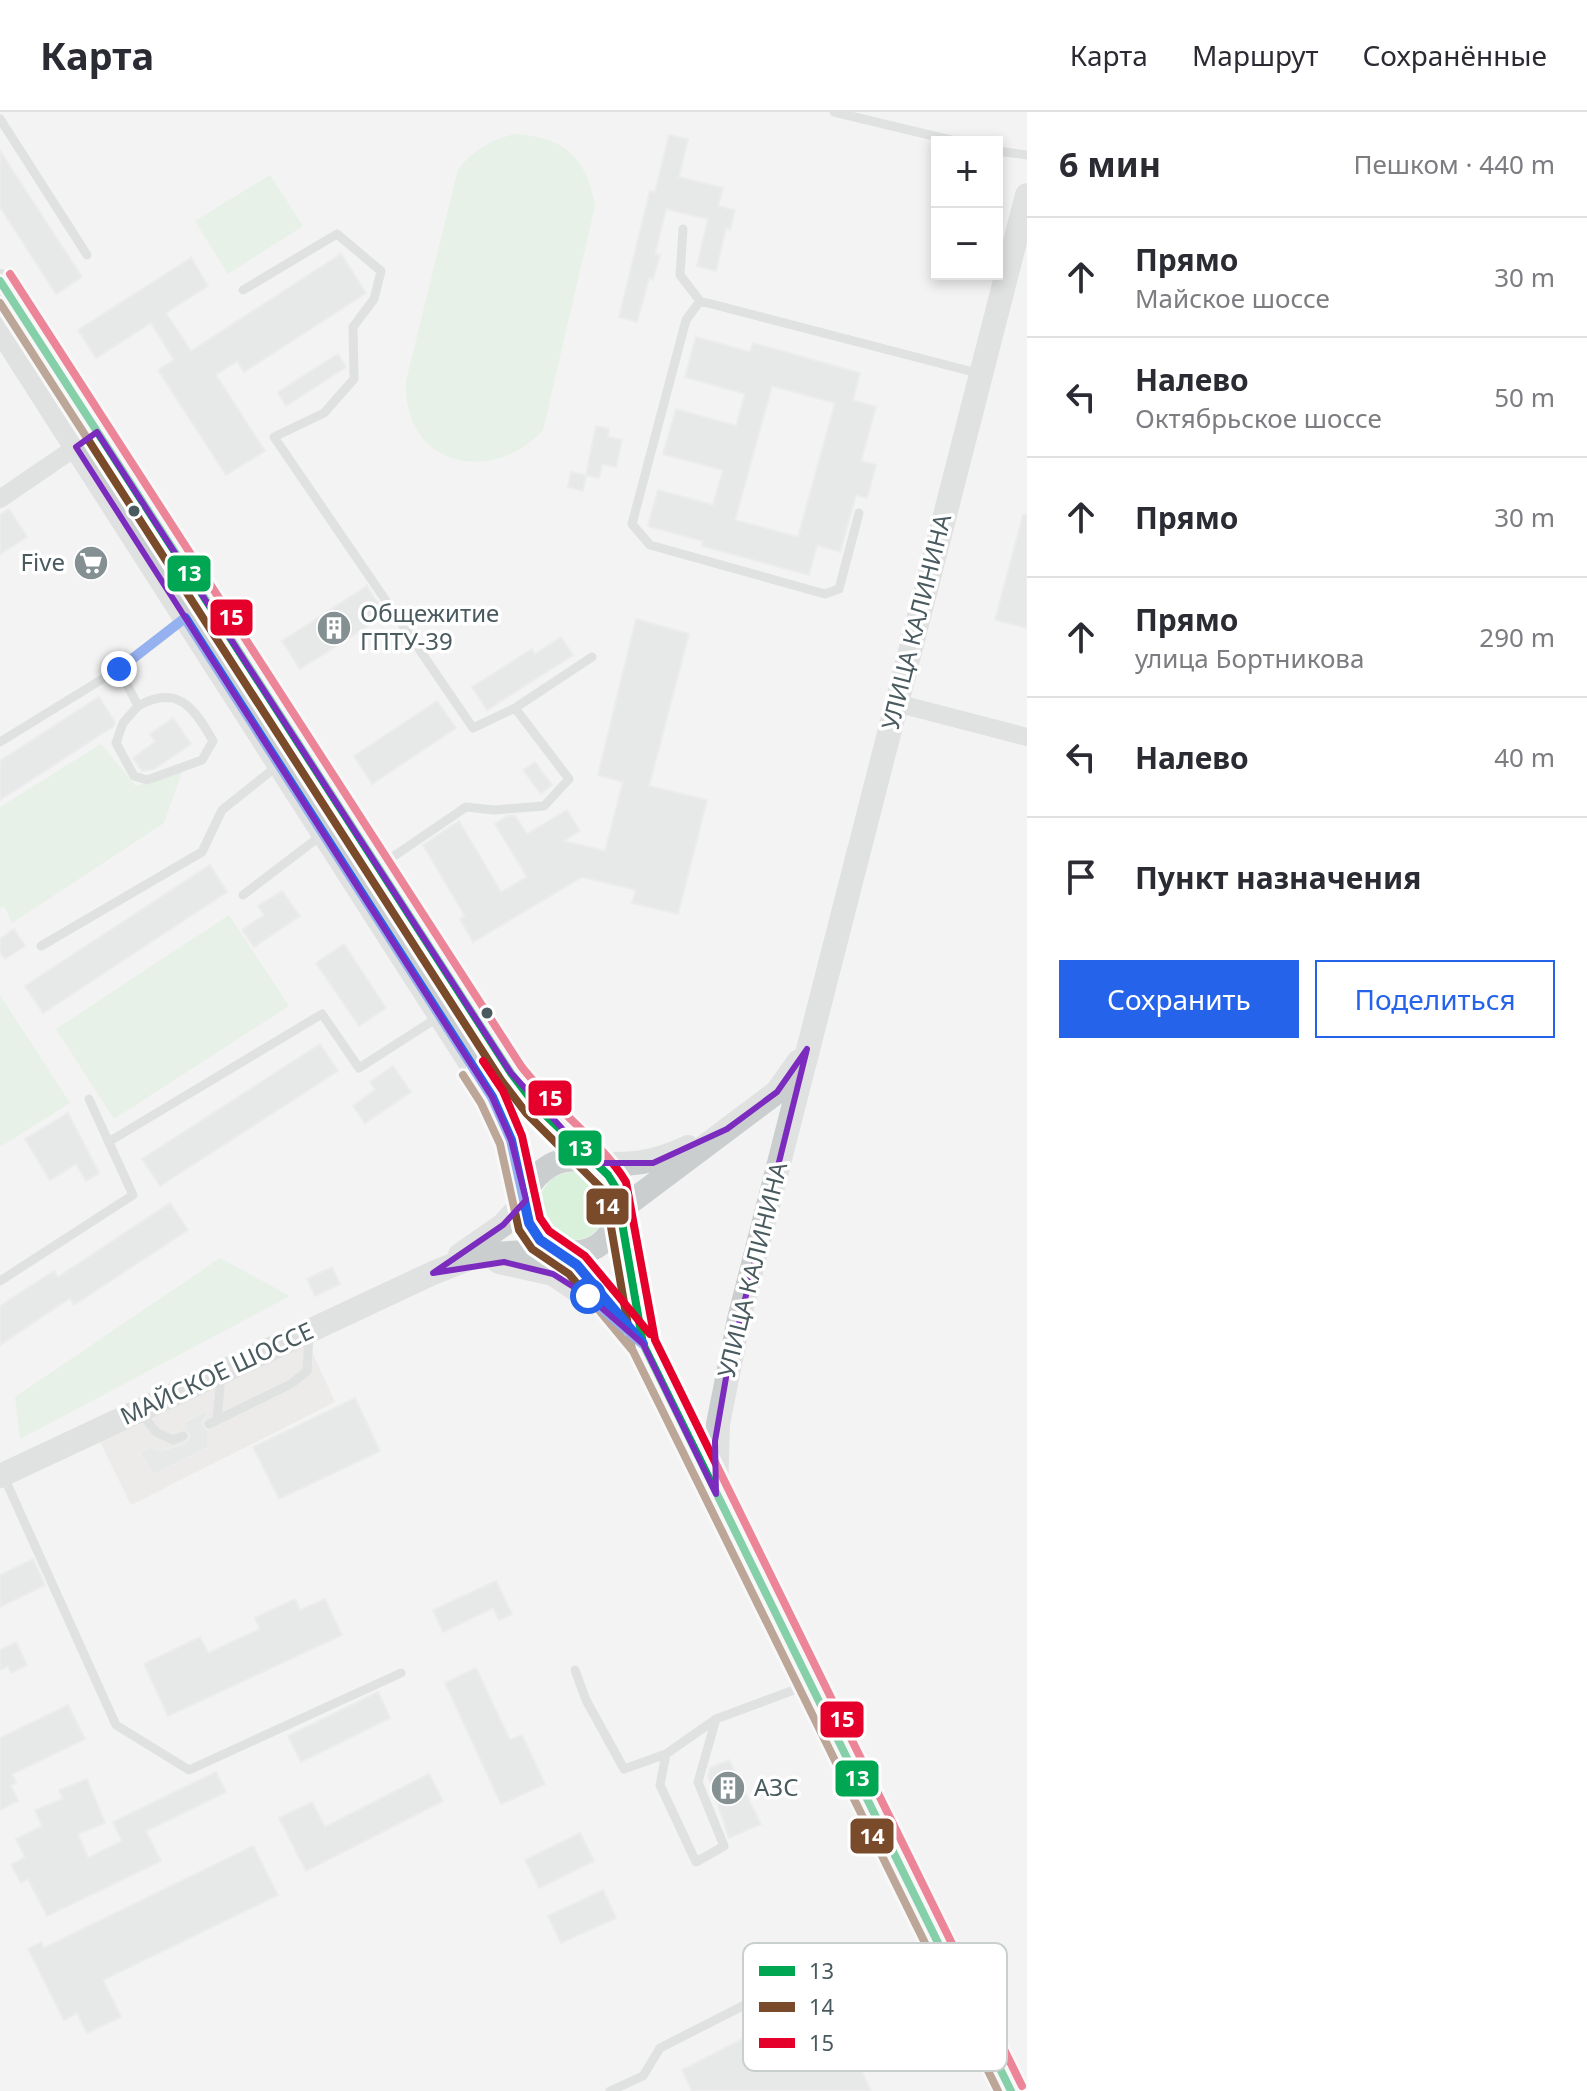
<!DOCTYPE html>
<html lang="ru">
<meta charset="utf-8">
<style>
body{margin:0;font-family:"Noto Sans",sans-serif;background:#f2f2f3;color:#2b2b33}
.controls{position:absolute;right:24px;top:24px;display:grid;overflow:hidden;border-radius:0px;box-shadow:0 4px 12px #0003}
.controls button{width:72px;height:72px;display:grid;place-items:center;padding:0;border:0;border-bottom:2px solid #e1e1e2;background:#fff;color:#2b2b33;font:40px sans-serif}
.stop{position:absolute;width:24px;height:24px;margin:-18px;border:6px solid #2563eb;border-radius:50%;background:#fff}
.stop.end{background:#2563eb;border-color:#fff;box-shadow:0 2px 8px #0008}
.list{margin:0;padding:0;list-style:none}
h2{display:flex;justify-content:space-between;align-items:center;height:104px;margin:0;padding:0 32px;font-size:34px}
h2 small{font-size:26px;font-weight:400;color:#7c7c81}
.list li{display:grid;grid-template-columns:52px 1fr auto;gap:24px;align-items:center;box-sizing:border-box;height:120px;padding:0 32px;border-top:2px solid #e1e1e2}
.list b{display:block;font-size:30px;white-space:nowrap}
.list p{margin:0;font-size:26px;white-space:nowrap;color:#7c7c81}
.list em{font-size:26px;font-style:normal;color:#7c7c81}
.actions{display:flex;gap:16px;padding:24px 32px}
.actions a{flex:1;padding:18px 0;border:2px solid #2563eb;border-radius:0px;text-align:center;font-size:28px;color:#2563eb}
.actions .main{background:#2563eb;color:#fff}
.icon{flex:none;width:44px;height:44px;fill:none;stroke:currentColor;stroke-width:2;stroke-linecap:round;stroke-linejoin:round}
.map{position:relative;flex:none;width:1027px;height:1979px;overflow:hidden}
header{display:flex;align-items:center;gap:48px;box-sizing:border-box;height:112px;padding:0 40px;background:#fff;border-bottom:2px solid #e1e1e2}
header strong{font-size:38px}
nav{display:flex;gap:44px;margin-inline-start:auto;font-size:28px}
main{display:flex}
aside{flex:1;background:#fff}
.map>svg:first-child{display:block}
.commercial{fill:#e4e2e1}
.green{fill:#d9f0db}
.building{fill:#d9dbdb;stroke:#e4e5e6;stroke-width:2;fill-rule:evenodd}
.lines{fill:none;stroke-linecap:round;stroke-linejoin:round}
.lane{stroke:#cacecf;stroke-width:9}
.street{stroke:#cacecf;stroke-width:18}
.secondary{stroke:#cacece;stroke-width:24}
.bus-1-casing{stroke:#fff;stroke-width:14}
.bus-2-casing{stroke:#fff;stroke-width:14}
.bus-3-casing{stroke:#fff;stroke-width:14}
.bus-1{stroke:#00a651;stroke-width:8}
.bus-2{stroke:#7a4b2a;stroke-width:8}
.bus-3{stroke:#e4002b;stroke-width:8}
.route{stroke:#2563eb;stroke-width:10}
.marked{fill:none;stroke:#7b2cbf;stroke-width:6;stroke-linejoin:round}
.bus-dot{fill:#4a5b5f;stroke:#fff;stroke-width:3}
.labels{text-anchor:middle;stroke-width:7;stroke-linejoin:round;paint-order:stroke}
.poi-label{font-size:24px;fill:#4a5b5f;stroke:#fff;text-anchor:start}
.street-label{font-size:24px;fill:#4a5b5f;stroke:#fff}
.key{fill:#fff;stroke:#c9cecf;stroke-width:2}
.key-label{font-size:22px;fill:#4a5b5f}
.line-badge{stroke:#fff;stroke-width:3}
.badge-label{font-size:22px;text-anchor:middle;font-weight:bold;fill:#fff}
</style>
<header>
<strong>Карта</strong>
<nav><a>Карта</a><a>Маршрут</a><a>Сохранённые</a></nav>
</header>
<main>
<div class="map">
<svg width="1027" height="1979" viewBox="0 0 1027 1979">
<rect width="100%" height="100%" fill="#f3f3f3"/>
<path class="commercial" d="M307 1229 335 1290 131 1393 100 1330Z"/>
<path class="green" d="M515 22C565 25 587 46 595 94L543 318C490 375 402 353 406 269L458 57C474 38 490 28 515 22Z
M270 63 303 114 228 162 195 109Z
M101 632 136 674 182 660 164 711 12 811 4 794 0 796V695Z
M229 803 289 894 114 1007 56 917Z
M0 883 70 991 0 1035Z
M539 1094a34 34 0 1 1 68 0a34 34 0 1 1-68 0Z
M220 1146 290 1184 20 1327 15 1285Z"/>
<path class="building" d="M669 23 688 27 679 65 723 76 718 94 735 98 730 118 726 116 716 159 697 154 708 107 666 97 655 142 660 143 653 168 649 166 637 210 619 205 650 79 655 80Z
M0 39 82 165 56 182 0 95Z
M341 142 366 181 244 260 237 249 216 263 265 339 226 363 158 258 174 248 151 211 96 246 78 218 191 146 208 174 166 201 191 239Z
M696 225 750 240 753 231 860 261 853 288 876 295 861 349 876 353 867 386 856 383 840 440 817 433 809 463 702 434 703 429 648 414 658 378 713 393 723 358 663 342 676 297 736 314 745 282 685 265ZM772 274 835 291 798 425 735 408Z
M338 242 346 255 286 294 278 280Z
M596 314 609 317 608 325 622 328 616 355 602 352 599 366 586 363Z
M571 360 586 363 583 379 568 375Z
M9 397 27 425 0 442V403Z
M1023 403H1027V516L995 508Z
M367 474 385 503 300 557 282 529Z
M636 507 689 522 649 674 707 688 678 802 632 791 636 778 582 765 473 830 460 807 465 804 423 733 459 709 501 780 527 765 495 712 507 704H515L527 722 567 698 580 719 564 729 605 739 623 670 598 663Z
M561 525 573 543 487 598 472 575 532 537 535 542Z
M99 585 115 610 114 614 0 688V649Z
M437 589 456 616 372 672 354 644Z
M173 606 191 632 154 657 142 659 133 646 155 630 150 622Z
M535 650 552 673 541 682 523 658Z
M210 753 227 780 43 901 25 874Z
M282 779 300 804 254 835 242 818 264 803 258 794Z
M14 817 25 834 5 847 0 840V827Z
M344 832 386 896 359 914 316 851Z
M320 932 338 959 160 1074 142 1047Z
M393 954 411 980 365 1011 353 994 375 978 370 970Z
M68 1001 99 1061 86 1069 76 1052 50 1068 25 1027Z
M170 1091 188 1118 74 1193 70 1186 0 1233V1194L54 1159 58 1165Z
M332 1155 340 1172 315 1184 307 1167Z
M355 1286 380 1339 279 1387 253 1335Z
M209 1297 202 1312 208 1319V1336L153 1363 140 1341 150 1335 161 1339 186 1331 190 1324 184 1317V1310Z
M33 1447 45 1473 0 1495V1463Z
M496 1469 512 1502 499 1508 493 1496 443 1520 433 1498Z
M295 1487 300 1498 325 1487 342 1523 168 1604 144 1552 200 1525 208 1541 260 1517 255 1506Z
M16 1530 27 1553 11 1561 8 1554 0 1558V1538Z
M476 1556 510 1628 522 1623 545 1672 501 1692 445 1571Z
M378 1580 390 1606 301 1650 288 1624Z
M68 1593 85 1627 12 1662 16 1671 11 1674 18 1689 0 1698V1626Z
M729 1648 761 1712 729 1726 708 1663 710 1656Z
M216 1660 226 1680 146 1719 161 1749 47 1804 28 1767 21 1771 11 1753 25 1745 16 1727 42 1714 35 1698 63 1687 59 1678 87 1667 105 1711 78 1722 88 1746 122 1729 113 1710Z
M429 1662 443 1689 306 1759 279 1706 312 1690 325 1715Z
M580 1721 594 1749 539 1776 525 1748Z
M253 1734 278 1783 103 1868 121 1905 87 1921 77 1901 64 1908 28 1837 41 1830 44 1836Z
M603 1778 616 1806 561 1831 548 1804Z
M825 1885 871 1979H692L682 1958Z"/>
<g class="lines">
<path class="lane" d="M834 0 959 30
M0 7 87 143
M997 39 1027 43
M683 117 680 163 700 189
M243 178 337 122 381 159 374 187 353 215 354 267 324 301 274 325 473 616 515 596 569 667 544 694 494 698 466 695 378 755
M859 401 839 477 825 482 650 433 632 412 686 208 700 189 981 262
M119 557 138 594 123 611 116 631 134 664 147 668 202 648 213 629C194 595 177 572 138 594
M515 596 592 545
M0 630 130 550 183 508
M243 783 323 722
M41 834 202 740 222 698 276 655
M110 1029 322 902 359 956 440 904
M0 1169 133 1083 89 987
M141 1301 156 1320 173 1328 183 1324
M217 1308 221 1264
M209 1312 291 1272 307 1259 309 1222
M4 1365 116 1613 189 1658 401 1561
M575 1558 586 1588 624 1657 666 1642 716 1607 810 1572
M666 1642 660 1673 696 1750 724 1734 698 1670 716 1607
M610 1979 643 1964 660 1936 841 1844"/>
<path class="street" d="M0 387 76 335
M896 591 1027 625"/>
<path class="secondary" d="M0 169 511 961 536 994 594 1051
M0 217 492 985 511 1028 526 1088
M594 1051C630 1054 654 1051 688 1035
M620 1098C598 1185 491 1119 535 1066 544 1056 553 1050 566 1048 589 1045 605 1057 616 1076L641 1226
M620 1098 777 980 799 949
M557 1138 577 1153 643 1232 1011 1979
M460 1143 503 1113 526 1088
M499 1150 553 1162 596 1191
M0 1364 433 1161 478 1143 557 1138
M716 1382 718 1312 739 1207 1027 83"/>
<g class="bus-1-casing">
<path id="bus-1" d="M0 169 511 961 536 994 608 1063 616 1076 643 1232 1011 1979
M473 956 492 985 511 1028 529 1111 540 1128 577 1153 641 1230"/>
</g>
<g class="bus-2-casing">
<path id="bus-2" d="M0 191 501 968 527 1002 605 1080 632 1237 998 1979
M463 963 481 991 500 1032 519 1118 532 1137 569 1162 632 1238"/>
</g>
<g class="bus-3-casing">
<path id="bus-3" d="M10 162 521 954C552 995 602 1030 626 1070L655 1228 1022 1974
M483 949 503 979 522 1024 540 1106 549 1119 585 1144 650 1222"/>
</g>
<use href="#bus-1" class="bus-1"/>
<use href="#bus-2" class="bus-2"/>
<use href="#bus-3" class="bus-3"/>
</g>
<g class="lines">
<path class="route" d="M119 557 185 506 492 985 511 1028 529 1111 540 1128 577 1153 643 1232 588 1184"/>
</g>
<path d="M0 0H1027V1979H0ZM97 320 511 961 594 1051H653L727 1017 777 980 807 937 727 1260 715 1329 716 1382 643 1232 588 1184 553 1162 504 1150 433 1161 503 1113 526 1088 511 1028 492 985 76 335Z" fill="#f3f3f3" fill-opacity=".55" fill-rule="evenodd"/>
<path class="marked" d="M97 320 511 961 594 1051H653L727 1017 777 980 807 937 727 1260 715 1329 716 1382 643 1232 588 1184 553 1162 504 1150 433 1161 503 1113 526 1088 511 1028 492 985 76 335Z"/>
<defs>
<g id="supermarket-disc" transform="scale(1.8)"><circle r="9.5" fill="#859093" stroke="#fff"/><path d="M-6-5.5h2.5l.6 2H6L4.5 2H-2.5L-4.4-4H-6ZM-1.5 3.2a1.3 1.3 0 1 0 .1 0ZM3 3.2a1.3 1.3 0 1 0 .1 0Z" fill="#fff"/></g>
<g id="building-disc" transform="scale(1.8)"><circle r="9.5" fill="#859093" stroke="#fff"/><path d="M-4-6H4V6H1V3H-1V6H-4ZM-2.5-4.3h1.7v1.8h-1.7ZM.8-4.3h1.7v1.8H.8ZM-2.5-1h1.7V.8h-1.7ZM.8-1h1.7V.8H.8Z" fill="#fff"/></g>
</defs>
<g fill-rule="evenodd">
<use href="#supermarket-disc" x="91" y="451"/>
<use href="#building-disc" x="334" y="516"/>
<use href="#building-disc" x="728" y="1676"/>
</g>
<g class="bus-dot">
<circle cx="134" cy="399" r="7"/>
<circle cx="487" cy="901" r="7"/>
</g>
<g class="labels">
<g class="poi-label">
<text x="65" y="459" text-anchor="end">Five</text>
<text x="360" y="510">Общежитие<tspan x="360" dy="28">ГПТУ-39</tspan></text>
<text x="754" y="1684">АЗС</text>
</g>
<g class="street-label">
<text transform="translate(917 510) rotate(-76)" y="8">УЛИЦА КАЛИНИНА</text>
<text transform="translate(753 1158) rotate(-76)" y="8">УЛИЦА КАЛИНИНА</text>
<text transform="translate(217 1262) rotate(-25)" y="8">МАЙСКОЕ ШОССЕ</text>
</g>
</g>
<rect x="743" y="1831" width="264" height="128" rx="12" class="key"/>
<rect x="759" y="1854" width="36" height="10" fill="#00a651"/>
<rect x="759" y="1890" width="36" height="10" fill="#7a4b2a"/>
<rect x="759" y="1926" width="36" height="10" fill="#e4002b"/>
<g class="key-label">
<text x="809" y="1867">13</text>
<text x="809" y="1903">14</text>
<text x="809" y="1939">15</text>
</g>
<g class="line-badge">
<rect x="166" y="442" width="46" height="39" rx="8" fill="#00a651"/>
<rect x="209" y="486" width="45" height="39" rx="8" fill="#e4002b"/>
<rect x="527" y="967" width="46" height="38" rx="8" fill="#e4002b"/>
<rect x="557" y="1017" width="46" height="38" rx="8" fill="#00a651"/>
<rect x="585" y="1075" width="45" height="39" rx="8" fill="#7a4b2a"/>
<rect x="819" y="1588" width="46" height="39" rx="8" fill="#e4002b"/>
<rect x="834" y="1647" width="46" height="39" rx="8" fill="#00a651"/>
<rect x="849" y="1705" width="46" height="38" rx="8" fill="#7a4b2a"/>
</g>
<g class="badge-label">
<text x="189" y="469">13</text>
<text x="231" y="513">15</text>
<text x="550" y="994">15</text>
<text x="580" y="1044">13</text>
<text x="607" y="1102">14</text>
<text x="842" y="1615">15</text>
<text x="857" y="1674">13</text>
<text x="872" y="1732">14</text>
</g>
</svg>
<div class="controls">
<button>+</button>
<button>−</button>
</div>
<div class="stop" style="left:588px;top:1184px"></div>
<div class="stop end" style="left:119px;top:557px"></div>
</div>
<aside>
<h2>6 мин<small>Пешком · 440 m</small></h2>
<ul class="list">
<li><svg class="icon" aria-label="ahead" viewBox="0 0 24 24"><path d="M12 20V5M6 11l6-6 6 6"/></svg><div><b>Прямо</b><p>Майское шоссе</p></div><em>30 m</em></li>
<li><svg class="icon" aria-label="left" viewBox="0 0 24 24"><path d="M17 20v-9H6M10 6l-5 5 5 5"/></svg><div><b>Налево</b><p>Октябрьское шоссе</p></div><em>50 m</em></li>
<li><svg class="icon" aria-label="ahead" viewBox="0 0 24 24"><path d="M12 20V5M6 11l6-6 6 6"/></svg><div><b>Прямо</b></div><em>30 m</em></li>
<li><svg class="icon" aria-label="ahead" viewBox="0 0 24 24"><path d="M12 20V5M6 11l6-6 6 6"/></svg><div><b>Прямо</b><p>улица Бортникова</p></div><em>290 m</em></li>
<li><svg class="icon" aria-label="left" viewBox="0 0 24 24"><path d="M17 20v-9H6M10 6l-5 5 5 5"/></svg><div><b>Налево</b></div><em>40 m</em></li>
<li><svg class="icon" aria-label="arrive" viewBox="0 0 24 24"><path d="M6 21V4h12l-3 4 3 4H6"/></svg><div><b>Пункт назначения</b></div></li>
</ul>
<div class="actions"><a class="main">Сохранить</a><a>Поделиться</a></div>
</aside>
</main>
